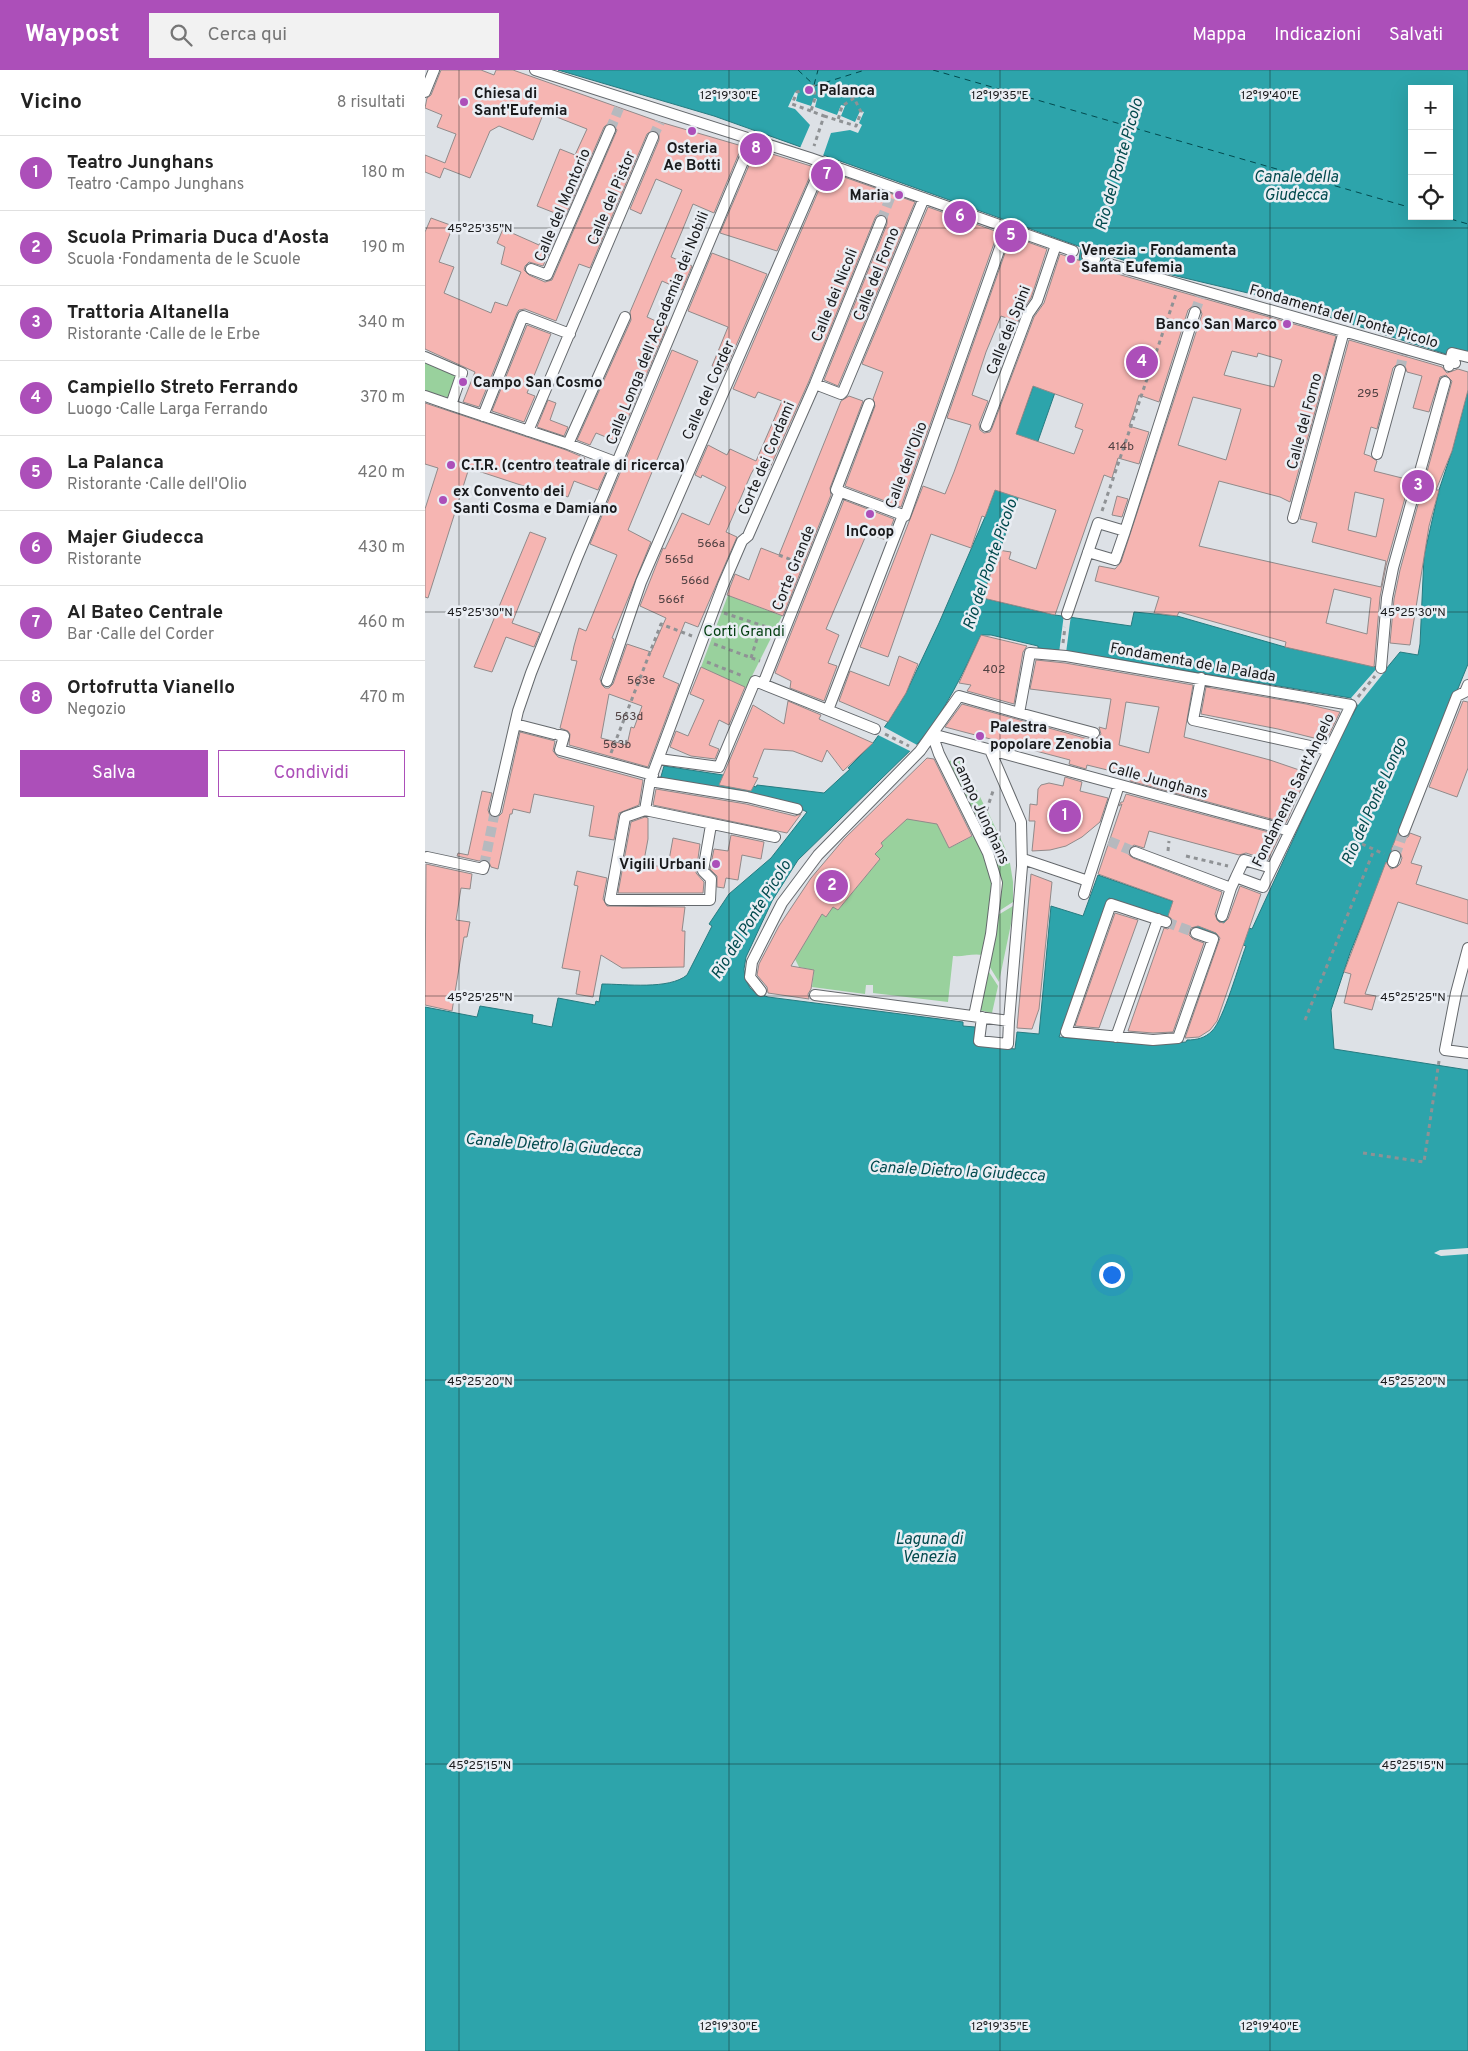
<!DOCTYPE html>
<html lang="it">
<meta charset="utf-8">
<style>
body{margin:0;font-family:Overpass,sans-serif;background:#f2f2f2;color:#222}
.controls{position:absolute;right:15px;top:15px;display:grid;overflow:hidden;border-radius:0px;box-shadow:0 5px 20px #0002}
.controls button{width:45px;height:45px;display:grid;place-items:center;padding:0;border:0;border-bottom:1px solid #e0e0e0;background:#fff;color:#222;font:25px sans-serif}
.you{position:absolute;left:686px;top:1204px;width:18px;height:18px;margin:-12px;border:4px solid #fff;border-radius:50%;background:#1a73e8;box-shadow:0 0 0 8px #1a73e833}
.badge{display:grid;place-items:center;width:32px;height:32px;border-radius:50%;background:#ac4fb9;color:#fff;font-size:16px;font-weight:700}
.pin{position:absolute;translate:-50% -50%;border:2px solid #fff;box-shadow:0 1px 5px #0006}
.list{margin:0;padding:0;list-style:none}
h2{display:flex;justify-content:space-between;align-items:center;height:65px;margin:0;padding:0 20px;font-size:21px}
h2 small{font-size:16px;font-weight:400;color:#767676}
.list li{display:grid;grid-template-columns:32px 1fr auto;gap:15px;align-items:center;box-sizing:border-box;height:75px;padding:0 20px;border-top:1px solid #e0e0e0}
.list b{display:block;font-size:19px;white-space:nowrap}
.list p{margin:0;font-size:16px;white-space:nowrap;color:#767676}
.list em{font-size:16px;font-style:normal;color:#767676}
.actions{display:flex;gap:10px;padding:15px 20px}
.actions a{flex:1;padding:11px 0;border:1px solid #ac4fb9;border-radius:0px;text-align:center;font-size:18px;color:#ac4fb9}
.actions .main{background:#ac4fb9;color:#fff}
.icon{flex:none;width:28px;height:28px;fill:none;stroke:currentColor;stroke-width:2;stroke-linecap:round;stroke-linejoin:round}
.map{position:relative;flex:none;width:1043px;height:1981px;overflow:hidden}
header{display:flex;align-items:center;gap:30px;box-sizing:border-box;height:70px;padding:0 25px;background:#ac4fb9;color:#fff}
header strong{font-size:24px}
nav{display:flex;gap:28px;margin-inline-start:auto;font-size:18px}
.search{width:350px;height:45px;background:#f2f2f2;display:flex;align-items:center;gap:12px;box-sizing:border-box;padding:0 18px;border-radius:0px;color:#767676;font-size:19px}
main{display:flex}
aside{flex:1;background:#fff}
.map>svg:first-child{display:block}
.green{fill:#99d19d}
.water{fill:#2da4ab;stroke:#277b80;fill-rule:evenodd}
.pier{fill:#dde1e6}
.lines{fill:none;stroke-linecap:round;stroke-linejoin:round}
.ferry{stroke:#024a4e;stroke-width:1;stroke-dasharray:6 5;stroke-linecap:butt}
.building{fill:#f6b5b2;stroke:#918a8a;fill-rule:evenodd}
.pedestrian-tunnel{stroke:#b6b9be;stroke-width:10;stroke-dasharray:10 5;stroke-linecap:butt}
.pedestrian-casing{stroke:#65696d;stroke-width:12}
.path{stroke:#8f9295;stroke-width:3;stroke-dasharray:4 4;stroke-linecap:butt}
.pedestrian{stroke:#fff;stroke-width:10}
.ticks{fill:none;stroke:#191a1c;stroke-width:1;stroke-opacity:0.45}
.poi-dot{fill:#ac4fb9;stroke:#eaeef4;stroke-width:2}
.labels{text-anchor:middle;stroke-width:5;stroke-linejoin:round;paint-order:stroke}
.number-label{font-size:12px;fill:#504142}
.poi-label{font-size:15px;font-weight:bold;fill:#191a1c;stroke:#eaeef4;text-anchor:start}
.street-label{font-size:15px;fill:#191a1c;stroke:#eaeef4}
.park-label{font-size:15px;fill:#013d0f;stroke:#eaeef4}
.water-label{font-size:16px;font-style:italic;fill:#024a4e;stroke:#eaeef4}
.ticks-label{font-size:12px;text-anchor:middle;fill:#191a1c;stroke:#eaeef4;stroke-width:5;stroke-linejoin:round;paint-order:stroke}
</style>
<header>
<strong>Waypost</strong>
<div class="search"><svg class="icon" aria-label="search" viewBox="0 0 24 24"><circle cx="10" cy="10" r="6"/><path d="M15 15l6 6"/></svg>Cerca qui</div>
<nav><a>Mappa</a><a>Indicazioni</a><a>Salvati</a></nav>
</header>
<main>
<aside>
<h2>Vicino<small>8 risultati</small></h2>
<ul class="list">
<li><span class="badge">1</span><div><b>Teatro Junghans</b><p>Teatro · Campo Junghans</p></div><em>180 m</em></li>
<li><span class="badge">2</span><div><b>Scuola Primaria Duca d'Aosta</b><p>Scuola · Fondamenta de le Scuole</p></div><em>190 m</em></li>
<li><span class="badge">3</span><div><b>Trattoria Altanella</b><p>Ristorante · Calle de le Erbe</p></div><em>340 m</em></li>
<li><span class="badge">4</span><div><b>Campiello Streto Ferrando</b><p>Luogo · Calle Larga Ferrando</p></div><em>370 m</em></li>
<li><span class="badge">5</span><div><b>La Palanca</b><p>Ristorante · Calle dell'Olio</p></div><em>420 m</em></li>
<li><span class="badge">6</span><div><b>Majer Giudecca</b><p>Ristorante</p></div><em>430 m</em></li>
<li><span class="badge">7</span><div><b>Al Bateo Centrale</b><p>Bar · Calle del Corder</p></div><em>460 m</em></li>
<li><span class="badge">8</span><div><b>Ortofrutta Vianello</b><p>Negozio</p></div><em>470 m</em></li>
</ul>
<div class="actions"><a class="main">Salva</a><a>Condividi</a></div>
</aside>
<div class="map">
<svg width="1043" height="1981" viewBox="0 0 1043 1981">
<rect width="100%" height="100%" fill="#dde1e6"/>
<path class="green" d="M0 290 34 304 25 328 0 321Z
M303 525 357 546 321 618 276 597Z
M537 690 560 737 552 756 521 691Z
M563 742 580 778 583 789 566 783 556 762Z
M477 748 508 750 516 756 524 778 550 765 563 793 569 817 558 885C547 883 539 887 528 886L523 932 448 923V915H441L440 924 387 917 389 900 374 897 370 889 397 844 408 837 413 840 455 789 450 784 458 776 456 773Z
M568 787 585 793 588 812V832L574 841 575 822Z
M588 836V844L574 912 563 894 573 845Z
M562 899 573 916 567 943 554 940Z"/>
<path class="water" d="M133 0H1043V291L844 228 747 205 682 185 675 194 558 528 630 545 706 556 709 542 752 546 860 577 961 599 975 582 993 585 995 574 999 486 1014 420 1027 381 1043 320V594L925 883 906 940 909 979 1043 1000V1981H0V937L52 947 55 936 108 945 107 953 127 957 133 928 170 935 171 931 174 932 177 914C200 914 244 920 262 905L287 856 284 854 304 824 346 788 382 742 374 738 235 710 239 696 298 705 331 717 332 715 399 723 425 699 423 698 448 673 463 652 481 623 514 553 560 447 640 230 654 190 656 177 289 46ZM987 19H1024V146H987ZM556 565H566L613 576V578L642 581 926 628 933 635 927 646H925L827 859 673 805 658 846 626 836 614 964 592 962 590 979 549 974 550 957 538 956V952L343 927 331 923 325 918 320 908 319 899 321 887 347 831 373 790 494 672C521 640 538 603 556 565ZM684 828 821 876C814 894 799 949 787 961 780 968 772 970 762 970L761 972 726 975 634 967Z"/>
<path class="pier" d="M370 22 373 23 371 31 386 36 389 28 392 29 390 37 412 45 416 35 420 36 416 46 430 52 435 41 439 42 434 53 437 55 433 63 425 60 406 63 398 86 375 78 385 55 370 39 363 37Z
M639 544 646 545 641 583H634Z
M953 597 961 600 933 635 926 628Z
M457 656 494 676 487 682 451 664Z
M1043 1178V1184L1016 1186 1009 1183 1015 1180Z"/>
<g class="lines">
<path class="ferry" d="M373 0 389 15
M508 0 987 138
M389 15 393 0
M389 16 440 0
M1015 146 1043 154"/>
</g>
<path class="building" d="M16 0H56L69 5 71 0H88L235 52 317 76 289 143 268 134 257 161 246 187 267 196 257 220 237 211 222 247 242 256 193 372 171 363 165 375 152 370 206 250 205 242 257 120 231 109 216 144 205 139 234 70V63L228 60 222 64 165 198 154 194 131 251 100 239 94 240 92 243 54 337 38 332 50 302 0 279V162L6 148 28 156 14 192 29 197 19 223 66 243 70 232 82 236 96 202 76 194 80 177 72 173 78 159 114 175 118 165 130 170 118 196 104 192 100 196 99 200 104 205 120 212 127 210 192 60 187 54 184 53 179 57 140 147 112 136 135 79 150 85 162 59 119 42 108 70 74 56 65 61 45 108 19 98 15 108 0 102V85L20 93 31 64 12 57 17 45 0 38 2 28 6 25Z
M331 79 389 97 352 181 295 163Z
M402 101 490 132 413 316 399 310 462 154V147L458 144 452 145 450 148 384 311 344 400 331 395 326 404 301 462 312 467 273 557 260 552 238 607 254 614 223 697 144 675 145 664 143 661 135 658 152 591 146 590 149 576 154 558 161 561 192 485 165 474 247 280 273 291 203 460 226 472 187 568 189 569 175 609 177 615 180 618H184L188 614 202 574 226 582 241 548 215 536 238 478 240 479 257 443 284 455 301 417 277 405 276 408 270 405 283 375 302 385 305 379 331 391 357 331 333 322 330 328 308 319ZM184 624 217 636 209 658 206 657 202 675 176 668Z
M503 137 573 162 476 437 420 416 450 336 448 329 458 302 437 294Z
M586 166 622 179 606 228 597 240 593 252 576 246 561 282 547 325 563 331 554 354 555 360 559 363 565 362 567 358 609 247 619 233 635 184 674 197 675 194H677L682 201 911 266 865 432 855 427 794 411 774 476 956 517 961 491 887 472 892 453 875 449 924 270 1017 297 1022 303 1033 299 1043 302V320L1027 381 1011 420H1014L1004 456 985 575 965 573 969 529 975 500 1027 311 1021 305 1015 307 1004 342 988 338 997 306 982 302 980 296 976 293 971 295 968 298 952 359 946 357 939 384 945 386 952 391 949 401 985 410 961 496 955 527 949 597 860 577 861 572 754 542 752 546 729 543 734 527 670 511 674 496 690 499 696 492 777 244 775 238 769 235 763 240 734 332 714 325 709 342 704 356 724 362 714 394 693 388 687 408 679 405 630 545 558 528 573 480 586 482 584 489 611 499 631 440 570 420 560 447 557 446 546 478 506 464 463 587 435 577 498 416 520 424 529 402 546 355 522 348ZM807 281 832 287 833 283 857 290 849 317 799 305ZM608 316 658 334 650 357 658 360 649 384 591 364ZM768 327 816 339 801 390 753 375ZM930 422 959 429 951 467 923 460ZM909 519 946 528 942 564 901 553Z
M287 183 342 204 300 301 287 296 303 257 263 241Z
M102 255 126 264 102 323 110 326 99 352 67 341Z
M424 326 438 331 405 418 406 425 358 546 302 525 310 504 324 510 336 478 354 485 416 331Z
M123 330 131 333 125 350 143 357 139 366 112 357Z
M0 333 141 380 160 388 158 393 181 402 173 420 149 411 143 427 131 422 129 426 44 398 3 528 0 527V439L13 398 0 394Z
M692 426 703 429 697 447 687 445Z
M419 430 469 449 461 470 442 463 401 559 414 565 403 593 412 596 399 631 365 618 366 611 350 603Z
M105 462 121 468 87 553 115 563 109 577 81 567 67 602 49 597Z
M556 565 602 576 598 582 589 634 542 621 546 615 534 613Z
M474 586 493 594 481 623 463 652 414 631 425 601 464 616Z
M611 590 640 593 768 615 759 667 845 690 883 703 861 753 705 711 707 706 662 695 661 699 644 694 645 690 520 657 537 634 667 670 673 668 676 664 674 657 681 659 686 629 605 619ZM701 632 734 637 724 683 694 675Z
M276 597 320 617 304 655 294 650 284 675 294 679 290 689 266 686 245 677 251 661 263 666 279 630 265 624Z
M781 617 881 634 915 642 901 671 853 659 776 644Z
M363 631 396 645 394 649 448 673 418 701 402 680 397 692 368 681 339 679 328 707 333 708 326 721 294 715 328 635 359 654Z
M1038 631 1043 632V698L1032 727 1004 717Z
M95 662 130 671 128 681 133 687 218 710 214 735 194 743 189 770 164 766 169 736 109 724 105 743 88 739 87 744H85L73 799 66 797 64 792 61 789 54 791 32 786 33 783 43 785 57 721 67 723 63 740 65 746 72 748 77 743Z
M502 688 509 689 547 766 524 778 512 754 482 749 456 773 458 776 450 784 455 789 413 840 408 837 401 847 397 844 366 896 389 900 386 919 383 924 384 929 343 923 342 917 332 905 334 894 354 856 386 808 419 769Z
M640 707 657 712 655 721 683 728 675 752 657 767 641 776 625 780 607 781 610 751H604L605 734 612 735 613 719 616 715 624 713 638 716Z
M231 719 321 734 370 746 376 744 362 763 228 735Z
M701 724 855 765 843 790 821 783 814 785 724 761 719 778 709 775 704 779 703 784 708 788 797 822 790 844 792 850 794 852 799 853 803 849 815 816 836 824 792 951 785 960 774 967 760 968 795 868 791 863 773 856 766 858 764 865 768 869 779 873 748 962 728 963 703 961 739 858 743 859 747 855 748 850 743 846 748 831 673 804 697 734 694 736 696 732H698Z
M220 747 223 748V769L218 796H243L248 768 275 774 271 803 279 812 278 823H193L206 752Z
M973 763 977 768 983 767 985 763 996 767 986 793 997 796 991 814 1043 830V854L973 832 940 924 951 926 947 940 919 933 926 904 919 902 961 792 966 799 972 797 975 794 977 788 975 782 972 779 966 780Z
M306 765 339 772 336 789 317 785 313 810 301 808 299 818 292 817V806L285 799 289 779 303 781Z
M1 794 47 804 45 819 36 818 31 850 45 852 42 867H39L27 941 0 935Z
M152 801 182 808 178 829 182 836 260 837 257 861H260L259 897 197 898 176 885 168 927 151 924 155 901 137 898 153 816 149 815Z
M606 804 627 812 614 939 607 959 592 958Z
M690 843 713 850 674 958 650 956Z"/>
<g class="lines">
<path class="pedestrian-tunnel" d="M185 60 194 38
M228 67 235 52
M456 151 467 123
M770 242 776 225
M975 300 979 281
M684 771 710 782
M970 786 979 761
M59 796 70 741
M741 852 771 863"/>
<g class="pedestrian-casing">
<path id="pedestrian" d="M110 0 385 88 648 181
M0 22 9 0
M662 186 670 189
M684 194 1030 293
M106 199 122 205 185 60
M0 287 37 303 26 335 0 326
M1024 296 1027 283 1043 287
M390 314 416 324 418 322 499 128
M444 334 411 420 478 445
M26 335 143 374 193 393
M58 346 98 246 145 264
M561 356 603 244 612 231 631 175
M103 361 228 67
M143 374 200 247
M952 384 975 300
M868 448 919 261
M700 461 770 242
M642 544 673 453 700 461 690 490 663 482
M956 598 962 528 968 498 1020 312
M776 608 768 650 903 680
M182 611 216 512 398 93
M338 614 415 421
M403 640 478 445 480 446 582 158
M594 643 669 663
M90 654 129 664
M507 664 865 761
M507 664 514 684 563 783 572 813 566 864 549 946
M134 665 139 666 135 680 228 705
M234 689 294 697 330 611 450 659
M225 711 322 727 372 739
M220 740 350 767
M70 741 93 641 106 603 152 488 327 70
M286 755 278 801 286 809 285 830H185L200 747 220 740 225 711 298 515 317 471 323 466 390 314 456 151
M979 761 1032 626 1040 622 1043 615
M2 787 58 799 59 796
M598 789 663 811 659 824
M968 792 970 786
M811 807 819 790 847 798
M663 811 694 715
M797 846 806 818
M741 852 686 834 641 962 728 970 753 968 788 869 771 863
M1043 878 1031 923 1020 980 1043 983
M336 921 325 907 327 892 357 833 393 785 495 681 534 626 594 643 605 583 641 586 926 635 838 817 811 807 806 818 710 782
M390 925 584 951 597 796 596 752 565 680
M557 947 554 971 583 974 584 951
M691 967 733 849"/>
</g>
<path class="path" d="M386 41 367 34 372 22 389 16 390 28 386 41 399 46 389 76
M399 46 431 56 436 42 429 28 417 36 413 50
M724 305 708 299 715 279 730 285
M677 441 751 224
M354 485 374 493
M299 543 348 559
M638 573 640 557
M289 574 335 591
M326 588 336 556
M282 592 318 606
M933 627 950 606
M460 664 484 676
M186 683 236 554 267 566
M559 748 568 721
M937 774 959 784
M743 781 744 771
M761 786 803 796
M880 950 949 780
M938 1083 999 1092 1014 991"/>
<use href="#pedestrian" class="pedestrian"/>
</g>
<path class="ticks" d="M34 0V1981M304 0V1981M575 0V1981M845 0V1981M0 158H1043M0 542H1043M0 926H1043M0 1310H1043M0 1694H1043"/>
<g class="poi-dot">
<circle cx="384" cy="20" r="5"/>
<circle cx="39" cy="32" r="5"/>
<circle cx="267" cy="61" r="5"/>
<circle cx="474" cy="125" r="5"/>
<circle cx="646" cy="189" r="5"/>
<circle cx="862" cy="254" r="5"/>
<circle cx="38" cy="312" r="5"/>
<circle cx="26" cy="395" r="5"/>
<circle cx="18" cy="430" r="5"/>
<circle cx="445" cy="444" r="5"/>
<circle cx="555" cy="666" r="5"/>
<circle cx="291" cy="794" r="5"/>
</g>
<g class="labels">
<g class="number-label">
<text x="943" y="327">295</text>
<text x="696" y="380">414b</text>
<text x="286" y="477">566a</text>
<text x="254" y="493">565d</text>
<text x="270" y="514">566d</text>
<text x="246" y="533">566f</text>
<text x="569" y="603">402</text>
<text x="216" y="614">563e</text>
<text x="204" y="650">563d</text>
<text x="192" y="678">563b</text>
</g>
<g class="poi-label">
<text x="394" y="25">Palanca</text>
<text x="49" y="28">Chiesa di<tspan x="49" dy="17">Sant'Eufemia</tspan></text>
<text x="267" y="83" text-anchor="middle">Osteria<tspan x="267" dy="17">Ae Botti</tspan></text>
<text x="464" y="130" text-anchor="end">Maria</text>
<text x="656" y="185">Venezia - Fondamenta<tspan x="656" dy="17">Santa Eufemia</tspan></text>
<text x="852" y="259" text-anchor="end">Banco San Marco</text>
<text x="48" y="317">Campo San Cosmo</text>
<text x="36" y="400">C.T.R. (centro teatrale di ricerca)</text>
<text x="28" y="426">ex Convento dei<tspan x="28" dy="17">Santi Cosma e Damiano</tspan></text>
<text x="445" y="466" text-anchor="middle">InCoop</text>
<text x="565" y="662">Palestra<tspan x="565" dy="17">popolare Zenobia</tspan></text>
<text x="281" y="799" text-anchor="end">Vigili Urbani</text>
</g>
<g class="street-label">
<text transform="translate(186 128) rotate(-67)" y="5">Calle del Pistor</text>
<text transform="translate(137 135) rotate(-67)" y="5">Calle del Montorio</text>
<text transform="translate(451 204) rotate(-68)" y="5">Calle del Forno</text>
<text transform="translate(409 225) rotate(-68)" y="5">Calle dei Nicoli</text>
<text transform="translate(919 246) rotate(16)" y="5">Fondamenta del Ponte Picolo</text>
<text transform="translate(232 258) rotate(-68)" y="5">Calle Longa dell'Accademia dei Nobili</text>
<text transform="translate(583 260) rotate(-68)" y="5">Calle dei Spini</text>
<text transform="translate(283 320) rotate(-66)" y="5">Calle del Corder</text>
<text transform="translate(879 351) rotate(-75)" y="5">Calle del Forno</text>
<text transform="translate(341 388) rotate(-67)" y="5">Corte dei Cordami</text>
<text transform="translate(481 395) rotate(-69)" y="5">Calle dell'Olio</text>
<text transform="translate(368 498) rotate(-68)" y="5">Corte Grande</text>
<text transform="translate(768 592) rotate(10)" y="5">Fondamenta de la Palada</text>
<text transform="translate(733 710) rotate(15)" y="5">Calle Junghans</text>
<text transform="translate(868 720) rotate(-64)" y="5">Fondamenta Sant'Angelo</text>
<text transform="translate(556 740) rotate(65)" y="5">Campo Junghans</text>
</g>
<g class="park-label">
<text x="319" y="566">Corti Grandi</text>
</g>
<g class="water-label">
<text transform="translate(693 94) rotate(-74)" y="6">Rio del Ponte Picolo</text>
<text x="871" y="112">Canale della<tspan x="871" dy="18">Giudecca</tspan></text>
<text transform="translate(564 494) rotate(-71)" y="6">Rio del Ponte Picolo</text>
<text transform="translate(948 731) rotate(-66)" y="6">Rio del Ponte Longo</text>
<text transform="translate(325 849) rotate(-58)" y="6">Rio del Ponte Picolo</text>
<text transform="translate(128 1074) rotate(4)" y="6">Canale Dietro la Giudecca</text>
<text transform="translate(532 1100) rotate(3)" y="6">Canale Dietro la Giudecca</text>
<text x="504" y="1474">Laguna di<tspan x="504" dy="18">Venezia</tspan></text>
</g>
</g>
<g class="ticks-label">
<text x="304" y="29">12°19'30"E</text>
<text x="575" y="29">12°19'35"E</text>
<text x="845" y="29">12°19'40"E</text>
<text x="55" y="162">45°25'35"N</text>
<text x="55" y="546">45°25'30"N</text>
<text x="988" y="546">45°25'30"N</text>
<text x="55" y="931">45°25'25"N</text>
<text x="988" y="931">45°25'25"N</text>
<text x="55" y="1315">45°25'20"N</text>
<text x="988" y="1315">45°25'20"N</text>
<text x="55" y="1699">45°25'15"N</text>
<text x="988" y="1699">45°25'15"N</text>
<text x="304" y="1960">12°19'30"E</text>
<text x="575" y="1960">12°19'35"E</text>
<text x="845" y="1960">12°19'40"E</text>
</g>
</svg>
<div class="controls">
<button>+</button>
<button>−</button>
<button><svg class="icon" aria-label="locate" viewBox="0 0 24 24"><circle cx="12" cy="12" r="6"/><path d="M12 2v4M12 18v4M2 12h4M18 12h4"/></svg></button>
</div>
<div class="you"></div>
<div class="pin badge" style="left:640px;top:746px">1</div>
<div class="pin badge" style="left:407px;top:816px">2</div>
<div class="pin badge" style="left:993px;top:416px">3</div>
<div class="pin badge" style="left:717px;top:292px">4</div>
<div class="pin badge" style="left:586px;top:166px">5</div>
<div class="pin badge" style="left:535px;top:147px">6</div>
<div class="pin badge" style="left:402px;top:105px">7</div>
<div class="pin badge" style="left:331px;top:79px">8</div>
</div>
</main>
